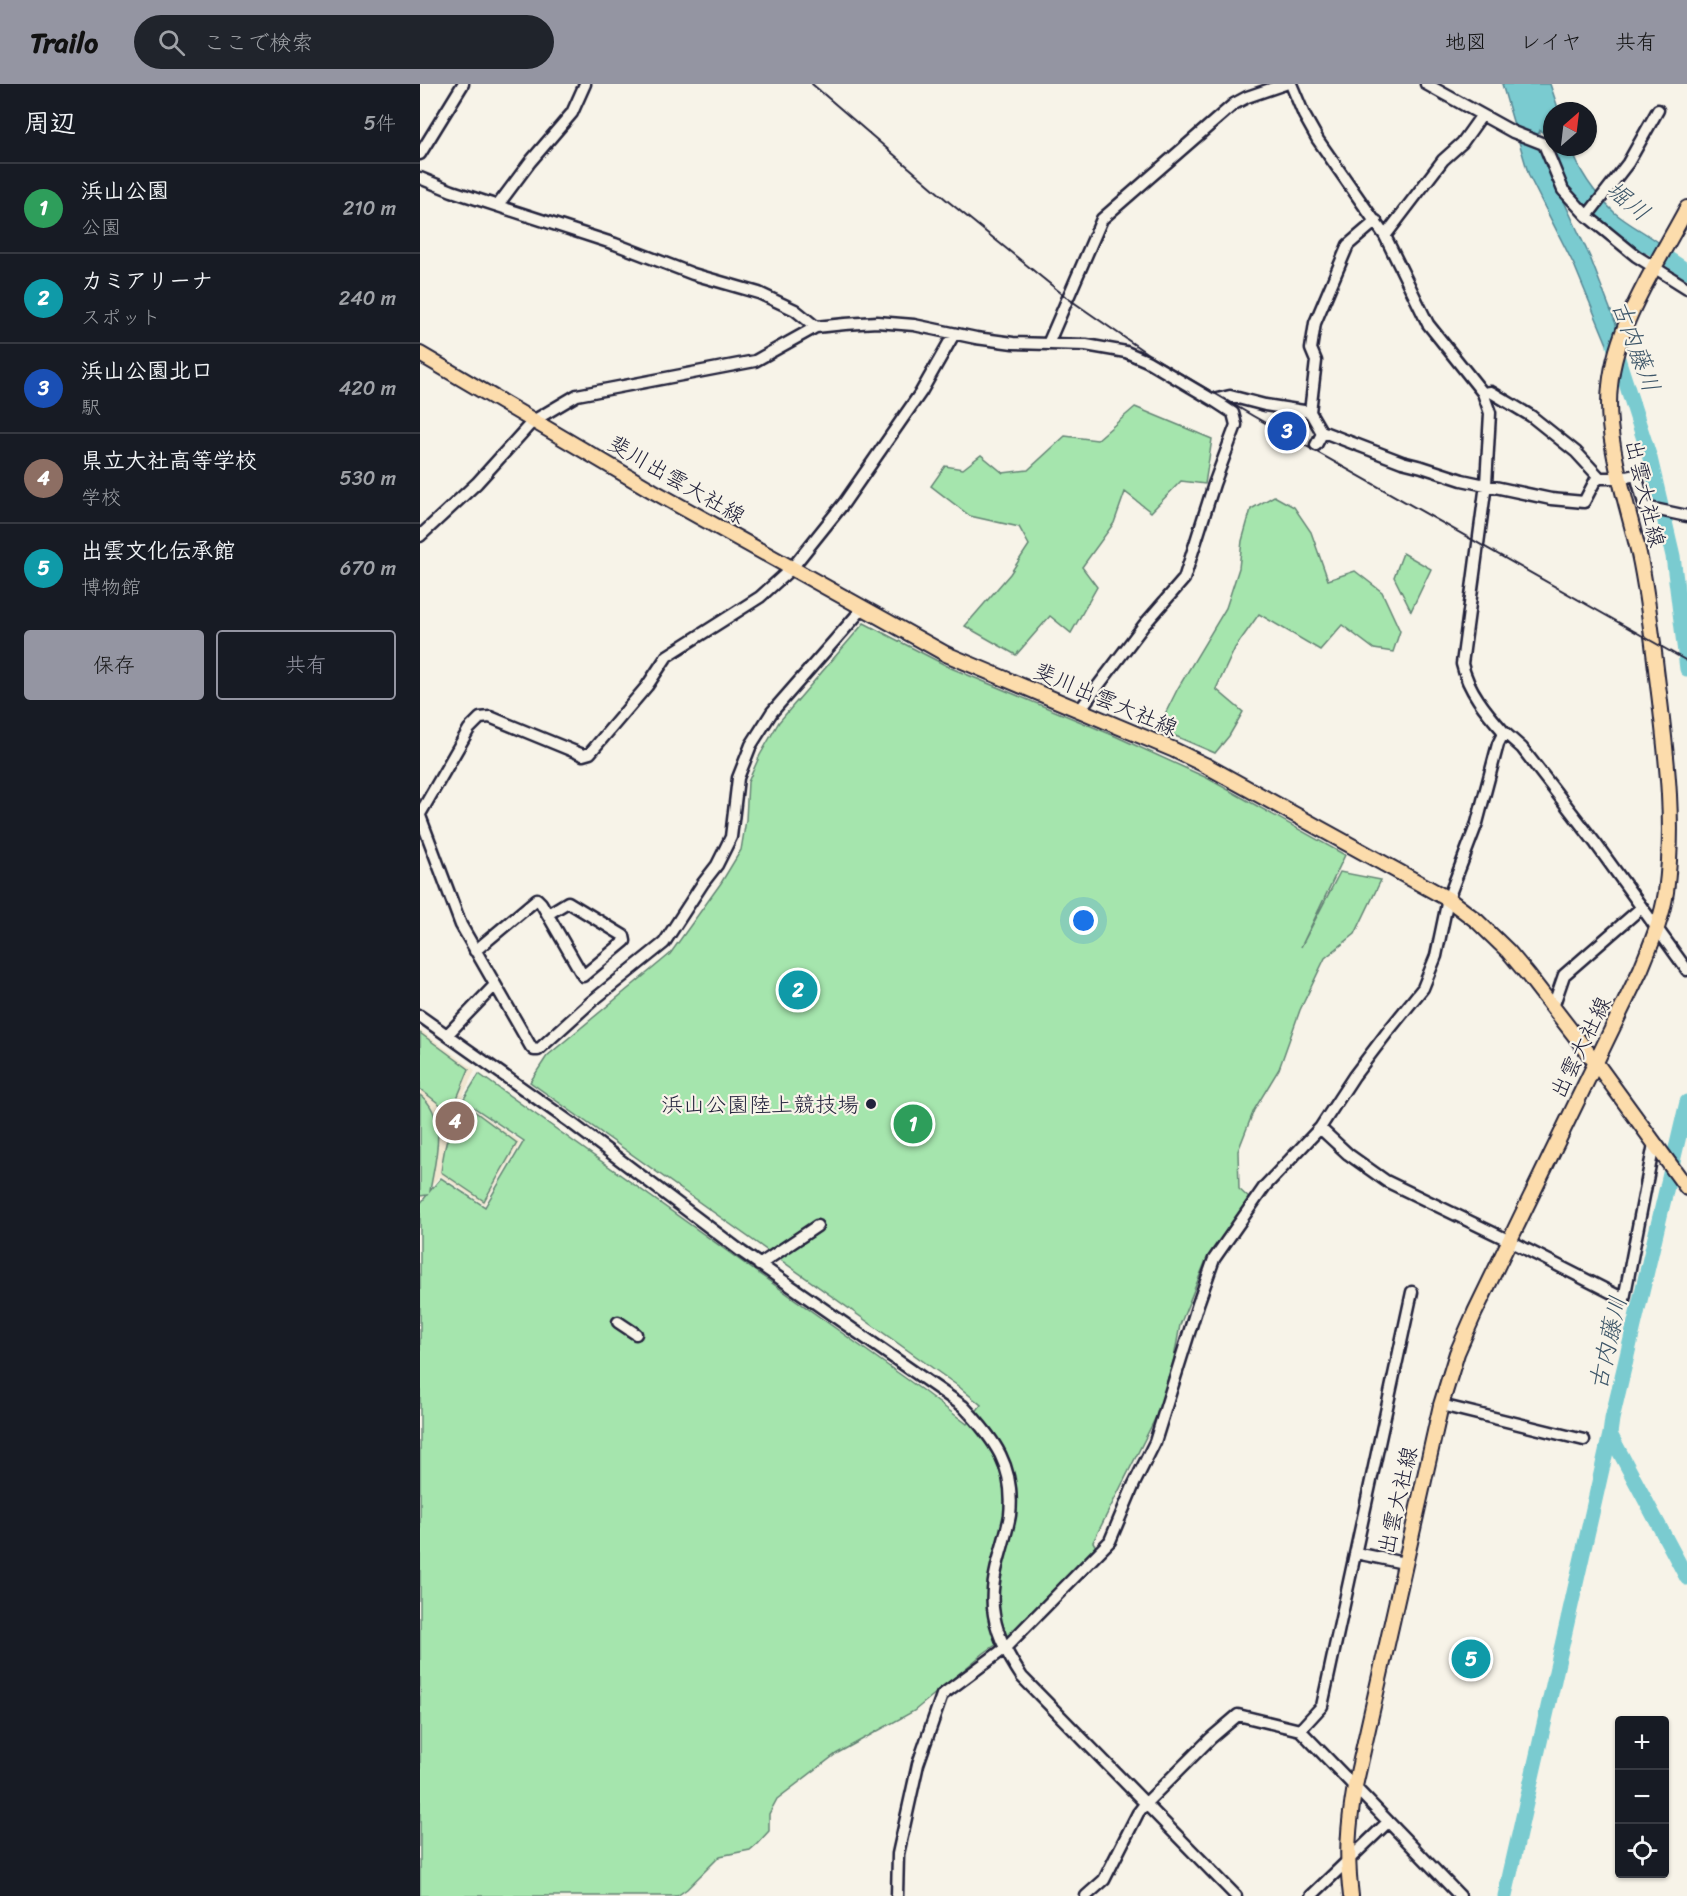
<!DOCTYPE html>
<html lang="ja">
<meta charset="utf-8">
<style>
body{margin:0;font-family:Sriracha,"Klee One",sans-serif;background:#20242c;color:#f1f3f6}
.controls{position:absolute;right:18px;bottom:18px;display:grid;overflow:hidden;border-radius:6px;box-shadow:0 2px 4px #0004}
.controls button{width:54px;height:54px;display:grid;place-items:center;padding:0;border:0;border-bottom:2px solid #363941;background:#171b24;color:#f1f3f6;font:30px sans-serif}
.compass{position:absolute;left:1123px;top:18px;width:54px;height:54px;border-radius:50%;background:#171b24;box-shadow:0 2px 4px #0004;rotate:28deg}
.you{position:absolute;left:664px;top:837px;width:21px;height:21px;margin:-15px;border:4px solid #fff;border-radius:50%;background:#1a73e8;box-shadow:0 0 0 9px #1a73e833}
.badge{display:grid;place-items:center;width:39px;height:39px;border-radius:50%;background:#9495a2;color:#fff;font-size:20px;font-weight:700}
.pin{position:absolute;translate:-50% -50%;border:3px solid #fff;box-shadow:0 2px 6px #0006}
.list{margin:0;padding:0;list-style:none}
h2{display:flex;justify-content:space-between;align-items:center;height:78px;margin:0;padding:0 24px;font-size:26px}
h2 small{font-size:20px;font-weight:400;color:#9ea1a6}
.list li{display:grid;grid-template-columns:39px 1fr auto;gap:18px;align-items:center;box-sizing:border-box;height:90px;padding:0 24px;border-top:2px solid #363941}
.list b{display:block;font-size:22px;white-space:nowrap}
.list p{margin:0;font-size:20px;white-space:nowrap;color:#9ea1a6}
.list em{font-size:20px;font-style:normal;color:#9ea1a6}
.actions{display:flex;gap:12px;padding:18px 24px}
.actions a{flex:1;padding:14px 0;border:2px solid #9495a2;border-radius:6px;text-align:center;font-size:21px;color:#9495a2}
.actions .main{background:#9495a2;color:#111}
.icon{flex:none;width:33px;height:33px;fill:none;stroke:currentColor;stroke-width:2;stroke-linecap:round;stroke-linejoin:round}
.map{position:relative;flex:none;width:1267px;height:1812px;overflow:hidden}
header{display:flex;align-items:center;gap:36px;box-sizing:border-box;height:84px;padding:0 30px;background:#9495a2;color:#111}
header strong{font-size:28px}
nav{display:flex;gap:33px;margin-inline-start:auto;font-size:21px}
.search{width:420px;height:54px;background:#20242c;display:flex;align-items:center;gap:15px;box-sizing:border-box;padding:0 21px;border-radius:33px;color:#9ea1a6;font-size:22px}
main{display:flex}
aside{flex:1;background:#171b24}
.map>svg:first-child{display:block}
.built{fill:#f1e6d0}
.green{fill:#a5e5ad;stroke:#648474;stroke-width:1.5}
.water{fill:#7acbd0;stroke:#578794;stroke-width:1.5}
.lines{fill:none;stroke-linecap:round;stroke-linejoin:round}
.river{stroke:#7acbd0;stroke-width:15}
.minor-casing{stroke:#22223b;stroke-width:15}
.major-casing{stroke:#22223b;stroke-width:18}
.minor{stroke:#f7f3e8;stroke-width:10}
.major{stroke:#fcdcac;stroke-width:14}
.rail{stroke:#22223b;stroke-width:2}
.poi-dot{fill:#22223b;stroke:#f7f3e8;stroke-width:2}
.labels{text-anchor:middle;stroke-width:4.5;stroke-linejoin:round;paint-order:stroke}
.street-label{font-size:22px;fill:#22223b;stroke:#f7f3e8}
.poi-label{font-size:22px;fill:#22223b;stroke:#f7f3e8;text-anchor:end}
.water-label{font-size:24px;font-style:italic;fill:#3c5568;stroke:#f7f3e8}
</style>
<header>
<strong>Trailo</strong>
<div class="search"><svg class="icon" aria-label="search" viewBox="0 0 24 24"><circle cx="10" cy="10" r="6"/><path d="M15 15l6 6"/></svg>ここで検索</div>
<nav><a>地図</a><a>レイヤ</a><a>共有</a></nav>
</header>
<main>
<aside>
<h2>周辺<small>5件</small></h2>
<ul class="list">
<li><span class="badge" style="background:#2e9e5b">1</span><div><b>浜山公園</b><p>公園</p></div><em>210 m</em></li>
<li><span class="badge" style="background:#0f9aa8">2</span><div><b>カミアリーナ</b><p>スポット</p></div><em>240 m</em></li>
<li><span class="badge" style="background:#1a4fb4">3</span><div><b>浜山公園北口</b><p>駅</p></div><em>420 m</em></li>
<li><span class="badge" style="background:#8d6e63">4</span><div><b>県立大社高等学校</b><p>学校</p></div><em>530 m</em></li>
<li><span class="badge" style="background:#0f9aa8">5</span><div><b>出雲文化伝承館</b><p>博物館</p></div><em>670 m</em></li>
</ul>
<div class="actions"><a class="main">保存</a><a>共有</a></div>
</aside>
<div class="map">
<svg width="1267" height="1812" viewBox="0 0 1267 1812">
<rect width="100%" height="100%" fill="#f7f3e8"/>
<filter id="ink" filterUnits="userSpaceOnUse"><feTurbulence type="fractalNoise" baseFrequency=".0167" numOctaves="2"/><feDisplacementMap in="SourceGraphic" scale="12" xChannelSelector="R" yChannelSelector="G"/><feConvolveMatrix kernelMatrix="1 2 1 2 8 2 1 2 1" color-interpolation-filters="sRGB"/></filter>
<g filter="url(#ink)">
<path class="built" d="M0 946 55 986 41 1016 101 1058 64 1120 20 1091 0 1117Z"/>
<path class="green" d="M715 323 792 355 785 400 761 397 731 428 705 408 694 439 662 483 677 503 651 549 630 532 596 571 545 542 590 490 609 461 599 443 550 432 511 402 525 382 543 385 561 371 583 389 608 386 645 352 677 356Z
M854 412 874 423 891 448 908 496 935 487 962 508 980 547 973 568 954 565 922 541 900 566 839 530 815 564 796 605 823 628 809 652 795 669 753 651 740 640 758 604 806 524 819 484 822 457 831 425Z
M983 469 1011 485 991 527 974 493Z
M444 539 531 584 695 652 787 694 925 771 881 863 920 788 961 796 935 850 905 874 880 926 859 985 834 1026 818 1067 819 1105 830 1115 786 1176 760 1241 751 1291 748 1293 746 1313 673 1458 676 1463 590 1551 564 1569 494 1627 416 1670 357 1715 349 1730V1747L337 1760 330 1766 300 1772 267 1805 257 1812H0V1120L7 1111 0 1112V1011C29 1033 15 1076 10 1107L21 1094 65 1123 104 1057 43 1016 59 990 502 1306 547 1340 561 1321 538 1302 110 998 127 972 250 870 301 799 321 766 326 736 328 698 340 671 359 638Z
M0 949 49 985 31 1029 0 1005Z
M50 1024 97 1059 64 1117 21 1088C24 1064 28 1036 50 1024Z"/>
<path class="water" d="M1082 0H1130L1139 27H1132V63H1151C1159 88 1176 111 1195 129 1208 140 1224 148 1238 158L1233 167 1224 169 1176 133 1148 103 1124 50 1120 46 1117 54 1141 111 1170 173 1199 248 1191 270 1155 183 1109 92Z"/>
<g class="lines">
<path class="river" d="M1217 154 1267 187
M1194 262 1230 374 1253 472 1267 585
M1190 1350 1267 1494
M1085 1812 1190 1350 1192 1335 1267 1018"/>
<g class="minor-casing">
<path id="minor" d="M1006 0 1093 48 1124 60 1143 106 1167 132 1216 172 1267 204
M0 70 43 0
M0 94 32 107 195 160 273 190 339 209 375 226 396 243 425 240 457 238 494 241 556 254 593 259 666 261 706 268 727 277 793 316 810 312 845 321 890 328 901 347 982 378 1002 383 1042 396 1131 415 1164 418 1175 397 1180 394
M78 121 110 78 152 29 165 0
M1167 132 1208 79 1238 26
M965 152 1023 76 1042 59 1062 31
M628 260 682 135 814 20 827 13 865 0
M1063 309 1071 308 1111 332 1156 368 1180 394H1201L1216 391 1225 423 1267 432
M890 328 896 277 891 265 895 239 928 161 956 137
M896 361 903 348
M0 452 57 399 113 337 157 311 335 277 396 243
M659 627 724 541 764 495 794 400 816 341 813 329 793 316
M1084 648 1102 664 1176 760 1267 886
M0 730 49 645 60 634 70 633 163 671 170 669 227 602 247 572 340 513 372 484 424 419 501 308 534 250
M0 732 41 841 111 963 114 966H118L171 918 244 859 283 799 297 781 311 753 318 694 331 661 352 628 443 524
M55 867 117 815 121 819 163 892 205 857 204 852 148 818 128 830
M1133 923 1144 891 1221 824
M0 932 150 1038 322 1168 543 1322C575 1356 595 1382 590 1431 588 1443 584 1456 581 1467 575 1488 570 1509 574 1531 578 1554 589 1573 602 1593L816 1812
M27 951 75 901
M900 1044 928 1070 966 1097 1090 1157 1204 1215 1234 1060
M339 1181 397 1142
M198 1238 216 1250
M1021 1321 1164 1356
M936 1469 984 1479
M880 1646 1040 1812
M477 1812 478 1770 498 1680 522 1611 584 1565 690 1457 714 1400 735 1358 778 1220 794 1175 845 1102 900 1044 934 992 969 946 1003 904 1016 872 1028 815 1057 739 1078 660 1084 648C1066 628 1048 606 1042 580L1066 400 1070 329 1063 309 1008 240 965 152 898 56 884 31 871 0
M666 1812 684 1796 718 1729 725 1720 791 1654 818 1631 880 1646 902 1622 992 1208
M891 1812 968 1738"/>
</g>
<g class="major-casing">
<path id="major" d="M0 270 233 407 526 570 752 665 785 681 1028 815 1057 837 1088 867 1108 891 1176 979 1267 1104
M931 1812C926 1771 928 1743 935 1702L1021 1321 1037 1269 1055 1228 1221 885C1231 860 1242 835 1246 808 1255 741 1247 676 1239 609 1233 563 1229 516 1219 470 1207 418 1184 355 1190 302 1196 239 1238 179 1267 124"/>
</g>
<use href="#minor" class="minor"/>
<use href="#major" class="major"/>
<path class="rail" d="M392 0 529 118 646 213 728 270 833 332 1267 577"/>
</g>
</g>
<circle class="poi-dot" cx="451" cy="1020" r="6"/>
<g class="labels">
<g class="street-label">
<text transform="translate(257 395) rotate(30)" y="8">斐川出雲大社線</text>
<text transform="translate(1226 409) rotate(77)" y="8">出雲大社線</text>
<text transform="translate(686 615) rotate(23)" y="8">斐川出雲大社線</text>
<text transform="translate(1160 963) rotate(-64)" y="8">出雲大社線</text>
<text transform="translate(977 1416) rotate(-77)" y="8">出雲大社線</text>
</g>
<g class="poi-label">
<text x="439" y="1028">浜山公園陸上競技場</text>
</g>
<g class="water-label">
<text transform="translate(1208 117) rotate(39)" y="8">堀川</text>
<text transform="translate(1216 262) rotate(70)" y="8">古内藤川</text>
<text transform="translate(1188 1259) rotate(-77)" y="8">古内藤川</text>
</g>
</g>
</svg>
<div class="controls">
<button>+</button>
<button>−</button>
<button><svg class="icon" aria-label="locate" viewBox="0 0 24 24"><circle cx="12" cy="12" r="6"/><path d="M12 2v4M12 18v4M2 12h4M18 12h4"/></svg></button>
</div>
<svg class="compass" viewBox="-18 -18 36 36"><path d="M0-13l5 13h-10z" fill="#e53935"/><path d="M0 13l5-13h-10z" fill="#9ea1a6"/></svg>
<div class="you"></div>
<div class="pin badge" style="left:493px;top:1040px;background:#2e9e5b">1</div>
<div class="pin badge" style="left:378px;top:906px;background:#0f9aa8">2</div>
<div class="pin badge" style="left:867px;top:347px;background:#1a4fb4">3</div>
<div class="pin badge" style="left:35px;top:1037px;background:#8d6e63">4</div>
<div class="pin badge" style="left:1051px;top:1575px;background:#0f9aa8">5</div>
</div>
</main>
